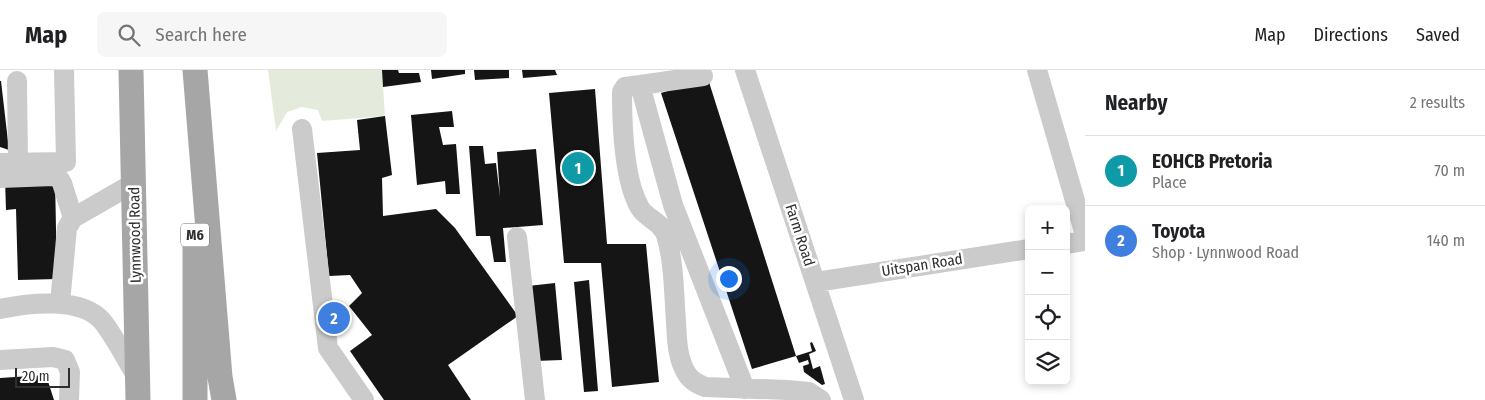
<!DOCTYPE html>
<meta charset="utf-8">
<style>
body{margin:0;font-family:"Fira Sans Condensed",sans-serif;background:#f6f6f6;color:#202124}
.controls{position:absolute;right:15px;bottom:15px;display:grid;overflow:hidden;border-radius:8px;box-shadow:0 2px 8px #0003}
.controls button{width:45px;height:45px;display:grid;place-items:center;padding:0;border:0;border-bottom:1px solid #e0e0e0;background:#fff;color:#202124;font:25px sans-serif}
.scale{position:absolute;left:15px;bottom:12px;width:55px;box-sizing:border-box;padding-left:5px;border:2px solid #2e2e2e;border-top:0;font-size:14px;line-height:18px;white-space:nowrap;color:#2e2e2e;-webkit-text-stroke:4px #fff;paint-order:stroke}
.you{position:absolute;left:728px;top:208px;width:18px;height:18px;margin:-12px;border:4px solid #fff;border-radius:50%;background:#1a73e8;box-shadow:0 0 0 8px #1a73e833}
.badge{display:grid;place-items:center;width:32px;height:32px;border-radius:50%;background:#df364b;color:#fff;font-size:16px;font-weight:700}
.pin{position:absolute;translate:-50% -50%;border:2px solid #fff;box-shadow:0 1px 5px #0006}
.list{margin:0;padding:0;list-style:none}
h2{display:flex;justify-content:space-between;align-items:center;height:65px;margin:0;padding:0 20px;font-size:21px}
h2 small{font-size:16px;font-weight:400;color:#757577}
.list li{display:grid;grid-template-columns:32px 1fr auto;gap:15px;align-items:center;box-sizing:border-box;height:70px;padding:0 20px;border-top:1px solid #e0e0e0}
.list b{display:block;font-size:19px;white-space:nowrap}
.list p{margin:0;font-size:16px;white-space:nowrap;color:#757577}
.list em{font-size:16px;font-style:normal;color:#757577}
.icon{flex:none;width:28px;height:28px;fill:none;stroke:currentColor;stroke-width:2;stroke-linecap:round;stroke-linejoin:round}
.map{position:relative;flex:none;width:1085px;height:330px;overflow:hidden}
header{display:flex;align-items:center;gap:30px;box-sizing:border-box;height:70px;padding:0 25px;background:#fff;border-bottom:1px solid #e0e0e0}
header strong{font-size:24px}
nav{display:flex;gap:28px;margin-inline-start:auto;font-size:18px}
.search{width:350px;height:45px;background:#f6f6f6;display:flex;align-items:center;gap:12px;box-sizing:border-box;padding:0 18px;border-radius:8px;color:#757577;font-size:19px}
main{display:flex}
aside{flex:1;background:#fff}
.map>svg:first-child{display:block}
.green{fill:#e5ebdc}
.building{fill:#151515}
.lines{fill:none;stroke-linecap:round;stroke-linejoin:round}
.minor{stroke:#cbcbcb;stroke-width:20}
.major{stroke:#a6a6a6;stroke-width:25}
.labels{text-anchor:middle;stroke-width:5;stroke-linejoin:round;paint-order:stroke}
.shield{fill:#fff;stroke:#6d6d6d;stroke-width:1}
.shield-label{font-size:14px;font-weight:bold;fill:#2e2e2e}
.street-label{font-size:15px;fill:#2e2e2e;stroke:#fff}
</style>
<header>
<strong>Map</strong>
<div class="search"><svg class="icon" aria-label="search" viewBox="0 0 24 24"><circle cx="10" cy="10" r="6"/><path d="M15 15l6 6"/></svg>Search here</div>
<nav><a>Map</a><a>Directions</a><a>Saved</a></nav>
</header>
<main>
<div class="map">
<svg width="1085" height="330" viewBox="0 0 1085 330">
<rect width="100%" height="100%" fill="#fff"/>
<path class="green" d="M268 0H382L385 46 322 51 318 40 302 37 287 42 276 61Z"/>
<path class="building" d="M382 0H398L399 3H419L421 12 383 17Z
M431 0H465V4L432 9Z
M474 0H509V8L475 10Z
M522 0H555L557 5 523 8Z
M708 9 796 286 752 299 661 23Z
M0 11H1L9 80 0 77Z
M595 19 607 174H646L659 312 612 317 601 193H564L549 23Z
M452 41 454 57H439L443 75 456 74 460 124H446L445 111 417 115 411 45Z
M385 46 392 105 382 108 383 146 436 139 455 158 518 246 448 295 471 330H384L350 281 372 265 349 236 362 223 350 205 329 206 317 83 360 80 357 50Z
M469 76H483L485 94 496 93 500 127 497 82 536 79 543 155 503 158 506 192H494L490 166H476Z
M55 108 57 209 18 210 16 139 6 140 5 109Z
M589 210 598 321 584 322 574 212Z
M555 213 562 290 535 291 528 216Z
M812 272 816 281 809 284 813 299 820 296 825 314 822 315 804 302 803 296 809 294 808 290 799 293 796 286 812 281 810 273Z
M46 305 54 330H0V308Z"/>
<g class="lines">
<path class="minor" d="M745 0 854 330
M1037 0 1085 165
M703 6 640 15 673 135 745 319
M17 11 18 93
M640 15 625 17 622 22C622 53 624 111 640 138 647 149 662 152 666 165 674 191 674 225 676 252 677 269 677 289 687 304 691 311 698 314 705 317L787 320 809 322 821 330
M302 59 328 278 364 330
M0 93 66 92 64 0
M0 108 53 106 58 107 62 113 73 148
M517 167 535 330
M1066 174 1085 171
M816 212 1029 179
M60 233 67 158 73 148 134 113
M0 239C28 233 82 226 103 252 116 269 126 289 137 307
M0 290 53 287 65 290 70 302 69 330"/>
<path class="major" d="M131 0 138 330
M195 0 220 307 224 330
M195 330V175"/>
</g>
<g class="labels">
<rect class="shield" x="181" y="153.5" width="28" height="23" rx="4"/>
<g class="shield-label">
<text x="195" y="170">M6</text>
</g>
<g class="street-label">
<text transform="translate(135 165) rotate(-91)" y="5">Lynnwood Road</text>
<text transform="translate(800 165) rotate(72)" y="5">Farm Road</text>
<text transform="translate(922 195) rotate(-9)" y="5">Uitspan Road</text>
</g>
</g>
</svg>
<div class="controls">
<button>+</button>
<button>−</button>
<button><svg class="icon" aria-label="locate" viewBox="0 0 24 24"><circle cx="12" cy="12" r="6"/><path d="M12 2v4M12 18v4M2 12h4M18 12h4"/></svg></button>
<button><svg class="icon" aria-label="layers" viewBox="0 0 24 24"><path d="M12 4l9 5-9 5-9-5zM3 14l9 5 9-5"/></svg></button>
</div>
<div class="scale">20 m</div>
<div class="you"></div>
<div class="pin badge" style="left:578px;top:98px;background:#0f9aa8">1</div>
<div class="pin badge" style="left:334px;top:248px;background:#3f7fe0">2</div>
</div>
<aside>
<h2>Nearby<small>2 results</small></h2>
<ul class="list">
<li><span class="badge" style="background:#0f9aa8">1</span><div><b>EOHCB Pretoria</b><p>Place</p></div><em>70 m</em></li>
<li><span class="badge" style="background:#3f7fe0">2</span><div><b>Toyota</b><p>Shop · Lynnwood Road</p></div><em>140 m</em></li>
</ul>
</aside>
</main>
